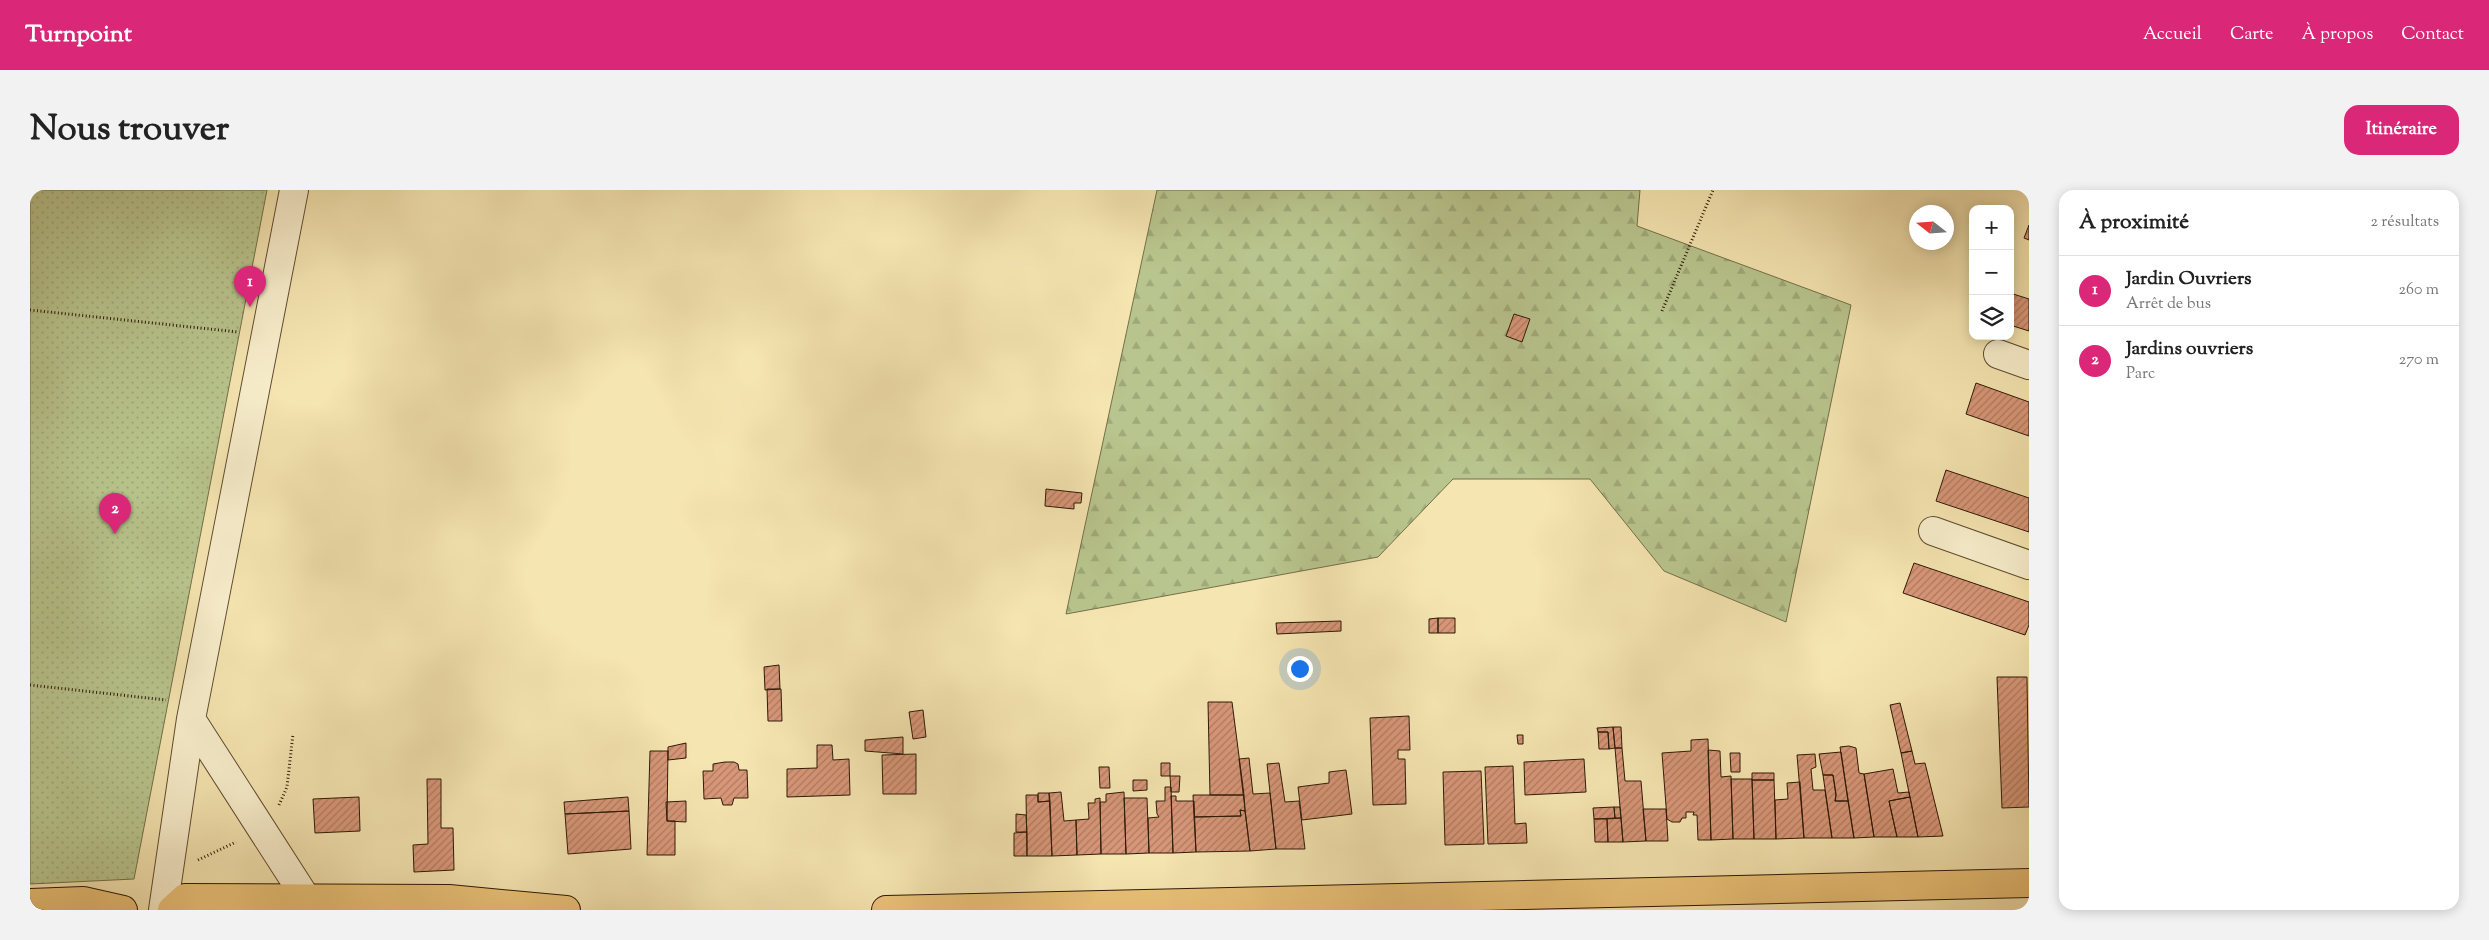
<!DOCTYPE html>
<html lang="fr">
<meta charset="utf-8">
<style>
body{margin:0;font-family:"Sorts Mill Goudy",serif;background:#f2f2f2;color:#222}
.controls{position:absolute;right:15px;top:15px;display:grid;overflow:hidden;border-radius:10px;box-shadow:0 2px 12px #0003}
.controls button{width:45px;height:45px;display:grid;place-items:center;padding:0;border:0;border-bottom:1px solid #e0e0e0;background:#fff;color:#222;font:25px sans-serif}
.compass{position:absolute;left:1879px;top:15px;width:45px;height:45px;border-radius:50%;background:#fff;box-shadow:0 2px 12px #0003;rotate:287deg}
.you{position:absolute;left:1269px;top:478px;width:18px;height:18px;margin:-12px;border:4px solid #fff;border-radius:50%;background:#1a73e8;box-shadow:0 0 0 8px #1a73e833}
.badge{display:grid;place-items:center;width:32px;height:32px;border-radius:50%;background:#db2777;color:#fff;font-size:16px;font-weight:700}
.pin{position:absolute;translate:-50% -41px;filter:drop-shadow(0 1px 2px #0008)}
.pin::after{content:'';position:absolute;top:26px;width:18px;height:15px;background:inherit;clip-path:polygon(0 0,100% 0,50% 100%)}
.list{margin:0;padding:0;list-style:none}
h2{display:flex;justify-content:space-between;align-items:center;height:65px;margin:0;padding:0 20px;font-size:21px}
h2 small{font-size:16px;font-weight:400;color:#767676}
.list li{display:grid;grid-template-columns:32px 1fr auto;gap:15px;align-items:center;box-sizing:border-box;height:70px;padding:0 20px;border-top:1px solid #e0e0e0}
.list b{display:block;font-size:19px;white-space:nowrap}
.list p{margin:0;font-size:16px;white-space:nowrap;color:#767676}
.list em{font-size:16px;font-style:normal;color:#767676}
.icon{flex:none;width:28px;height:28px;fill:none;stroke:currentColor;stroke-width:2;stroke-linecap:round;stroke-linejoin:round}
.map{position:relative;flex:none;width:1999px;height:720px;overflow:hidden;border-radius:15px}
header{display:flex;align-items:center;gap:30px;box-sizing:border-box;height:70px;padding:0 25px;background:#db2777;color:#fff}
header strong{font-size:24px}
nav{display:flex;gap:28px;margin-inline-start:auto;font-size:18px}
.intro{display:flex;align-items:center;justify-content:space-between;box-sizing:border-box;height:120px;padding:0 30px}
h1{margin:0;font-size:35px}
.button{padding:12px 22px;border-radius:15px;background:#db2777;color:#fff;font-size:18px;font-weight:700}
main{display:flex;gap:30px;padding:0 30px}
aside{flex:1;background:#fff;border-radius:15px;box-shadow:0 2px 12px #0003}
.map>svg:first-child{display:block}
.forest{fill:url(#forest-firs);stroke:#746f4a}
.garden{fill:url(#garden-dots);stroke:#746f4a}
.building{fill:url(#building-hatch);stroke:#2e1906}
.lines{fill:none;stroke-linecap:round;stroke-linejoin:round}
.minor-casing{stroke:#604c31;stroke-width:30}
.major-casing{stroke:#2e1906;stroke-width:30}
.path{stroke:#2e1906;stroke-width:3;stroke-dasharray:1 2.5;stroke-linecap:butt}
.minor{stroke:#f8eecc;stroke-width:28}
.major{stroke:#eac278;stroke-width:28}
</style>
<header>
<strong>Turnpoint</strong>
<nav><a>Accueil</a><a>Carte</a><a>À propos</a><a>Contact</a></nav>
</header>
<div class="intro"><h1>Nous trouver</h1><a class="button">Itinéraire</a></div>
<main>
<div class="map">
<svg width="1999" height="720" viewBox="0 0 1999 720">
<defs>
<pattern id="forest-firs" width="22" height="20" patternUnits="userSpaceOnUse" patternTransform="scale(1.25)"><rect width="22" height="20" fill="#b9c58e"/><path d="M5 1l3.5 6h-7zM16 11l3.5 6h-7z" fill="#9fa979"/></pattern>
<pattern id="garden-dots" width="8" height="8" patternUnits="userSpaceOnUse" patternTransform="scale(1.25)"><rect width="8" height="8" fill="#b9c58e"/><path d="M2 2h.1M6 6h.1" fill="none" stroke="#9fa979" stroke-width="1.8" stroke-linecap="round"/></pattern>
<pattern id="building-hatch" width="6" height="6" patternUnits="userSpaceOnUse" patternTransform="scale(1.25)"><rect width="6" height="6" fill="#d89779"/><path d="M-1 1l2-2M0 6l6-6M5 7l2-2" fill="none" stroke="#b07a61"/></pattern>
</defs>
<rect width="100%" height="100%" fill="#f5e5b1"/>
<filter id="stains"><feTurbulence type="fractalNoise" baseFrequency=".004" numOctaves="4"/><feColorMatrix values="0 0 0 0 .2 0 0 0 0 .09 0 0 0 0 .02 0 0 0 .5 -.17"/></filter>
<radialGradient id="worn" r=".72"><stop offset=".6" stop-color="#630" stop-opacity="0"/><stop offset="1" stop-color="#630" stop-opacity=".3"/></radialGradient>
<path class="forest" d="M1127 0H1610L1607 36 1821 115 1756 432 1634 381 1560 289H1423L1348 367 1036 424Z"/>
<path class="garden" d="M0 0H237L104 689 0 694Z"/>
<path class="building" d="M1999 35V50L1994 48Z
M1980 103 1999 109V141L1980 135Z
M1484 124 1500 129 1492 152 1476 146Z
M1946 193 1999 212V246L1936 224Z
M1916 280 1999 308V342L1906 311Z
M1016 299 1052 303 1051 313H1044V319L1015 316Z
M1884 373 1999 412V435L1995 445 1873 403Z
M1408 428H1425V443H1408Z
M1408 428V443H1399V429Z
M1311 431V441L1247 444 1246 433Z
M749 475 750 499 735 500 734 477Z
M1967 487H1997L1999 617 1972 618Z
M737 499H751L752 531H738Z
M1178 512H1202L1214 605H1180Z
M1870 513 1882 561 1871 563 1860 515Z
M893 520 896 547 883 549 879 522Z
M1379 526 1380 560H1368V569H1375L1376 614 1343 615 1340 528Z
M1583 537H1591L1592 558H1585Z
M1583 537 1585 558 1579 559 1578 542H1568L1567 538Z
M1568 542H1578L1579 559H1569Z
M1487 545H1493V554H1488Z
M873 547V564L835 561V550Z
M1678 549 1681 650H1668L1667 625H1663L1664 622H1656V628H1652L1650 632H1642L1637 629 1632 563 1661 561V550Z
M656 553V568L638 570V557Z
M787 555H802L803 570 819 569 820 605 757 607V579L787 578Z
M1819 556 1826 558 1829 583 1834 584 1844 647 1824 648 1810 557Z
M1585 558H1592L1595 591H1611L1616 651 1593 652Z
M1678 560 1690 561 1691 587 1701 586 1703 649 1681 650Z
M620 561H638L637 631H645V665H617Z
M1882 561 1885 574 1895 573 1913 646 1888 647 1871 563Z
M1811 562 1818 611H1805L1806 605 1803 585H1793L1789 564Z
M1700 563H1710V582H1701Z
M886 564V604H853L852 565Z
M1785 564 1786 577 1781 579 1783 600H1795L1802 648H1774L1767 565Z
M1219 568 1223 604 1240 603 1246 659 1220 661 1209 569Z
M1554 569 1556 602 1495 605 1494 572Z
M695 572H704L708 574 709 580H717L718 608H704L702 615H693L691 608 674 609 673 581H683V574Z
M1131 573H1140V586H1131Z
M1249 573 1255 612 1269 611 1275 659H1246L1237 574Z
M1483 576 1485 634 1496 633 1497 653 1458 654 1455 577Z
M1069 577H1079L1080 598H1070Z
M1863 579 1868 603 1879 602 1880 607 1859 611 1867 647H1844L1834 584Z
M1316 580 1322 624 1272 630 1268 597 1299 593V582Z
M1451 581 1454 654 1415 655 1413 582Z
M1722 583H1744V590H1722Z
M1793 585H1803L1806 605 1805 611H1818L1824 648H1802Z
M1140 586H1150L1149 602H1141Z
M397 589H411V638H423L424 680 384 682 383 655 398 654Z
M1701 589H1722L1724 649H1703Z
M1103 590H1117V600L1103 601Z
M1722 590H1744L1746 649H1724Z
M1770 592 1774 648 1746 649 1745 610 1758 609 1757 593Z
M1135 597H1141L1143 663H1119L1118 628 1129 627 1127 624 1126 611H1135Z
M1031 602 1034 631 1046 630 1047 665 1022 666 1019 603Z
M1094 602 1096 664H1071L1070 612H1076V604Z
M1008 603H1019L1020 611 1008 612Z
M996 605H1008V612L1020 611 1022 666H997Z
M1163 605H1214L1215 621 1210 620 1211 626 1164 627Z
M1141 606H1146V611H1164L1166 662 1143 663Z
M329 607 330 641 285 643 283 609Z
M598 607 599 621 535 624 534 612Z
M1880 607 1888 647H1867L1859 611Z
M1070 608 1071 664 1047 665 1046 630 1059 629 1058 613H1065V609Z
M1094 608H1117L1119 663 1096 664Z
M656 611V632L637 631 636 612Z
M1584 617H1590L1591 628H1585Z
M1584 617 1585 628 1564 629 1563 618Z
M1613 619H1636L1638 651H1616Z
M1210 620 1215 621 1220 661 1166 662 1164 627 1211 626Z
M599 621 601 659 538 664 535 624Z
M986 624 996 625 997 642H986Z
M1591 628 1593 652H1578L1577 629Z
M1564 629H1577L1578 652H1565Z
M997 642V666H984V643Z"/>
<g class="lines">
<g class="minor-casing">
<path id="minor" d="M1968 164 1999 175
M1903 341 1999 375
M161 529 276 708
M133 720 161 529 264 0"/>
</g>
<g class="major-casing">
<path id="major" d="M0 713 53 711 93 720
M142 720 155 708 419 709 536 720
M856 720 1999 693"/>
</g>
<path class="path" d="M0 120 208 142
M1632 121 1683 0
M0 495 136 510
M249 615 257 597 263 544
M168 670 206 652"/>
<use href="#minor" class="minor"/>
<use href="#major" class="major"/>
</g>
<rect width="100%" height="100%" filter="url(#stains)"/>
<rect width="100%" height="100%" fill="url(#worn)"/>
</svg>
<div class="controls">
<button>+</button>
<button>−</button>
<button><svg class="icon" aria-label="layers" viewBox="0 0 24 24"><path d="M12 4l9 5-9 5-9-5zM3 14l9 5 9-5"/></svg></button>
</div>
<svg class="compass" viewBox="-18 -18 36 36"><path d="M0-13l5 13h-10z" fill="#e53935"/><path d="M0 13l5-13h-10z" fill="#767676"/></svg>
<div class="you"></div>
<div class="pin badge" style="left:220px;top:117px">1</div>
<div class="pin badge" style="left:85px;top:344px">2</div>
</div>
<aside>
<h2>À proximité<small>2 résultats</small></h2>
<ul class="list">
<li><span class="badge">1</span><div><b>Jardin Ouvriers</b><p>Arrêt de bus</p></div><em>260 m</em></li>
<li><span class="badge">2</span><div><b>Jardins ouvriers</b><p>Parc</p></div><em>270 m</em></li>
</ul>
</aside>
</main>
